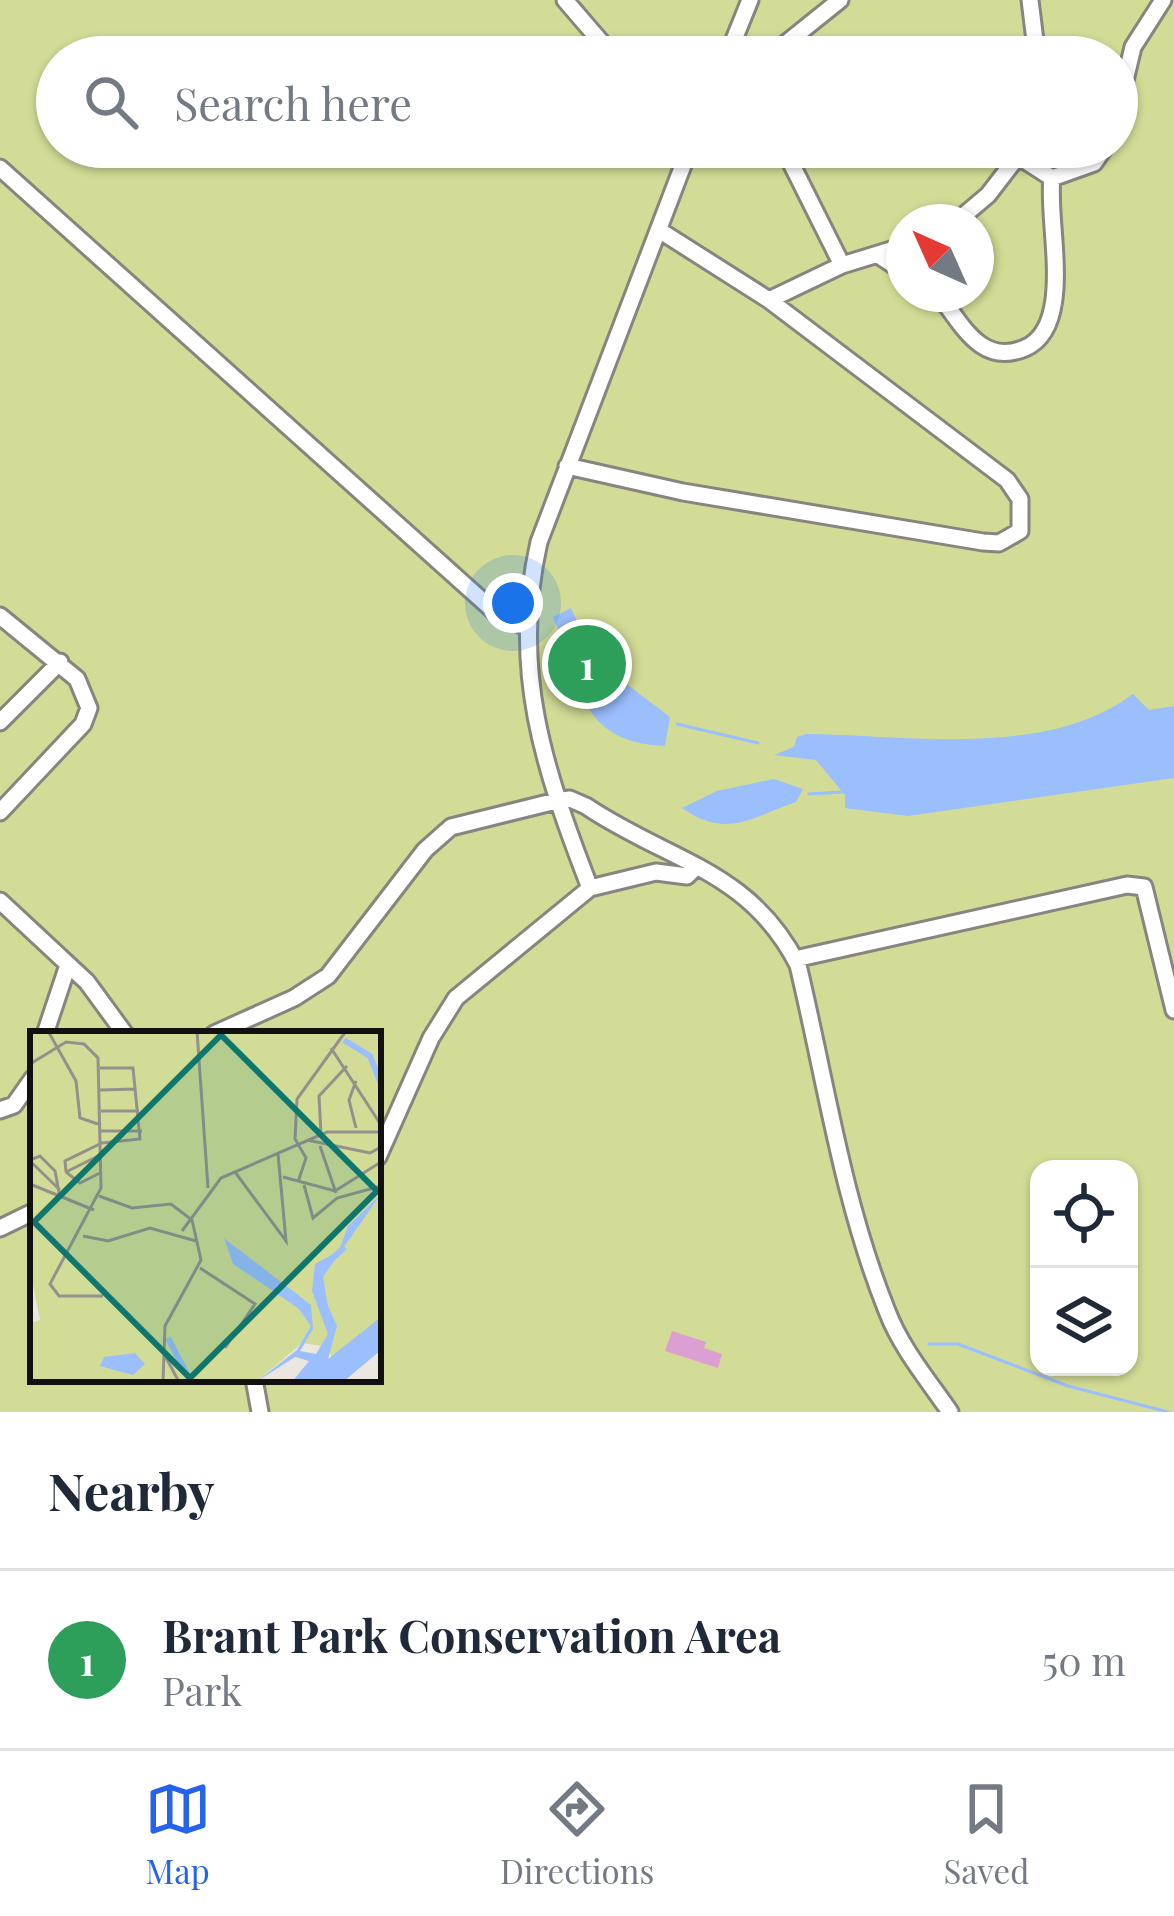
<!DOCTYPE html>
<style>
body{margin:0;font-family:"Playfair Display",serif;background:#f6f6f7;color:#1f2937}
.controls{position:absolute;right:36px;bottom:36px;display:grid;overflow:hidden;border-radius:24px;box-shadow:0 3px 9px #0004}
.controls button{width:108px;height:108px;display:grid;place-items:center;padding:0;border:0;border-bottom:3px solid #e0e1e3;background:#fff;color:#1f2937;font:60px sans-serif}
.compass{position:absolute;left:886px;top:204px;width:108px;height:108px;border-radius:50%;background:#fff;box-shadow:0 3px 9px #0004;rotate:315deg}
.you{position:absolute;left:513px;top:603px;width:42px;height:42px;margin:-30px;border:9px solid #fff;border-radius:50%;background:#1a73e8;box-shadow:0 0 0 18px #1a73e833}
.badge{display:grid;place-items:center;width:78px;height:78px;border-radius:50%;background:#2563eb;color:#fff;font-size:39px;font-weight:700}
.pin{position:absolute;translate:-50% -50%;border:6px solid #fff;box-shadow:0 3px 12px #0006}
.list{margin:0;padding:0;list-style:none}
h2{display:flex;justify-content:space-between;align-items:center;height:156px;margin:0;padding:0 48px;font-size:51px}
h2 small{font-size:39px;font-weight:400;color:#747a83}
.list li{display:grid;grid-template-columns:78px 1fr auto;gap:36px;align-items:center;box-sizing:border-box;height:180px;padding:0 48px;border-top:3px solid #e0e1e3}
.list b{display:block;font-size:45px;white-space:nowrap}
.list p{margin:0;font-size:39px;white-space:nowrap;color:#747a83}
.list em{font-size:39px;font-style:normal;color:#747a83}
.icon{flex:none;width:66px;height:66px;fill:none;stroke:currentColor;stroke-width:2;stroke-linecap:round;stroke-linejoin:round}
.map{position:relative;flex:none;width:1174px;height:1412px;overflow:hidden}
.search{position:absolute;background:#fff;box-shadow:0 3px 9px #0004;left:36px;right:36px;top:36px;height:132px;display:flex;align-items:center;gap:30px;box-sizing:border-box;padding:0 42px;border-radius:66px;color:#747a83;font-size:45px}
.sheet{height:336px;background:#fff}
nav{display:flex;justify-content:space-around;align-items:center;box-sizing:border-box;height:168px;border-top:3px solid #e0e1e3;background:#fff;font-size:33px;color:#747a83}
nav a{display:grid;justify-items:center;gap:6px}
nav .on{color:#2563eb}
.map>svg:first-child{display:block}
.green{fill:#d2dc96;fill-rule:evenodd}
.water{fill:#9bbefd}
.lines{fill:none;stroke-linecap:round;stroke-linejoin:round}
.stream{stroke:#9bbefd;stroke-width:3}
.building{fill:#dc9fd1}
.minor-casing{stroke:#88847e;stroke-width:21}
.minor{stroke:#fff;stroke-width:15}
.inset-river{fill:none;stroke:#9bbefd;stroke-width:6}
.inset-road{fill:none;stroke:#94918c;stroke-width:3}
.view{fill:#0f766e;fill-opacity:0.15;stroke:#0f766e;stroke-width:6}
.inset-edge{fill:none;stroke:#12110f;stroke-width:6}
</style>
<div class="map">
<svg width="1174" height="1412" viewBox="0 0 1174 1412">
<rect width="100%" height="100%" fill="#ebe6e0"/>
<path class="green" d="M0 0H1174V1412H0ZM57 57H1117V147H57ZM904 222H976V294H904ZM33 1034H378V1379H33ZM1039 1169H1129V1367H1039Z"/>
<path class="water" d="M571 608 594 659 670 717 665 746C576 742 581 681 553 617Z
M1133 694 1149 710 1174 706V778L908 816 845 808V795L816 760 774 755 794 747 797 737 806 734C910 735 1046 759 1133 694Z
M774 779 803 789 796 802C750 818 726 839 682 808L717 791Z"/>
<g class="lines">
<path class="stream" d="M677 724 758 743
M809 794 843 792
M929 1344H958L1068 1386 1168 1412"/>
</g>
<path class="building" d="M672 1331 706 1342 704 1348 722 1354 718 1368 665 1351Z"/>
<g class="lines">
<g class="minor-casing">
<path id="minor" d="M565 0 614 57
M1030 0 1037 57
M792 44 800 51 847 57
M727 57 750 0
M769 57 840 0
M1117 114 1133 47 1163 0
M783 147 842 265
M1004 147 1052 178
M0 168 495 612 524 626
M1052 178 1094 163 1105 147
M956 222 988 195 1025 147
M878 255 904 272
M938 294C961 322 980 367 1025 348 1076 326 1046 221 1052 178
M769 300 842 265 904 246
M567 466 683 492 983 542 999 543 1020 531V499L1007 480 769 300 659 230
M0 616 77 679 89 708 83 724 0 812
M0 722 60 662
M590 888C544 769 510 669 539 542L690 147
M0 901 87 982 125 1034
M795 959 1127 885 1144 887 1174 1010
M45 1034 68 965
M214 1034 294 998 328 976 425 850 451 827 556 801 570 799 586 806C669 862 749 869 798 965 826 1082 842 1199 887 1311 901 1348 928 1380 950 1412
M0 1110 14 1105 33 1078
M378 1157 431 1038 456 998 590 888 656 872 687 876 696 867
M0 1228 33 1212
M254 1379 260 1412"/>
</g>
<use href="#minor" class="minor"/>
</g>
<g transform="translate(30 1031)">
<rect width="351" height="351" fill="#ebe6e0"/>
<path d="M0 0H351V286L336 306 302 329 298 316 272 312 226 351H0V292L10 289 0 238Z" fill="#d2dc96"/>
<path d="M351 163 288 253 307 295 298 328 351 286V319L313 351H262L279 330 265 326 226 351 267 319 281 295 268 277 203 233 194 207 281 274 283 298 270 320 286 323 298 303 282 260 285 233 309 220 318 195ZM105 322 115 333 103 344 70 335 74 326Z" fill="#9bbefd"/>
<path class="inset-river" d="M314 9 340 25 351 53M295 277 289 239 315 216M138 307 161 351"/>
<path class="inset-road" d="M18 0 46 50 50 87 71 94M167 0 178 157M301 17 351 94M0 33 36 11 54 13 68 27 71 157 20 253 29 265H73M70 59 106 58M71 80H109M326 97 319 69 326 50M71 100H112M291 103 289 65 317 35M277 109 340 122 351 116M290 115 306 162M0 129 10 125 25 140 30 167M0 130 30 159M36 141 35 130 72 112 110 108 103 37H70M36 141 50 152 72 141M36 141 72 123M205 141 256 210 248 123M253 146 305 160 351 131M268 151 276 127 265 108 267 68 316 0M0 153 64 179M274 154 283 187 307 167 351 155M69 165 102 177 141 173 162 189 171 229 135 295 133 351M152 200 191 147 297 101H351M53 205 78 210 120 197 166 210M170 237 225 273 195 317M132 319 149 351"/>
<path class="view" d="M191 4 347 160 160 347 4 191Z"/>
<rect width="351" height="351" class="inset-edge"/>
</g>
</svg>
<div class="controls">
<button><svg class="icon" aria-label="locate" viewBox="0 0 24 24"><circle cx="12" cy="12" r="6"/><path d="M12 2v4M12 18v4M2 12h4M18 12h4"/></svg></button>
<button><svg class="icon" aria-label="layers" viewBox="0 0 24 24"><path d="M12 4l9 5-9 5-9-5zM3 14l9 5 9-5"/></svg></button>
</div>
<svg class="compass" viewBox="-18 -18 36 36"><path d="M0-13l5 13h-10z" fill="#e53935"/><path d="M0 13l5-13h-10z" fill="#747a83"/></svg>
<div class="you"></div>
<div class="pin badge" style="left:587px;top:664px;background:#2e9e5b">1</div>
<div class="search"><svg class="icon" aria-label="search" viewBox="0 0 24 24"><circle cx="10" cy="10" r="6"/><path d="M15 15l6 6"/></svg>Search here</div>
</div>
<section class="sheet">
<h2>Nearby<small></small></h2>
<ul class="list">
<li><span class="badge" style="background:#2e9e5b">1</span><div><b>Brant Park Conservation Area</b><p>Park</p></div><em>50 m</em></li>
</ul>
</section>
<nav>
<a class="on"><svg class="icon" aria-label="map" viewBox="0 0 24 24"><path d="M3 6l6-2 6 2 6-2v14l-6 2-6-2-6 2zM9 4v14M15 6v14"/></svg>Map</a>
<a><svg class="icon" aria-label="directions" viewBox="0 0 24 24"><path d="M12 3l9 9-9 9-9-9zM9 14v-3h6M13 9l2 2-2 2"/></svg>Directions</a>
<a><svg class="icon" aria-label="saved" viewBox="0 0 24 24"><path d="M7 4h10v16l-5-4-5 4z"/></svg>Saved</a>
</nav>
